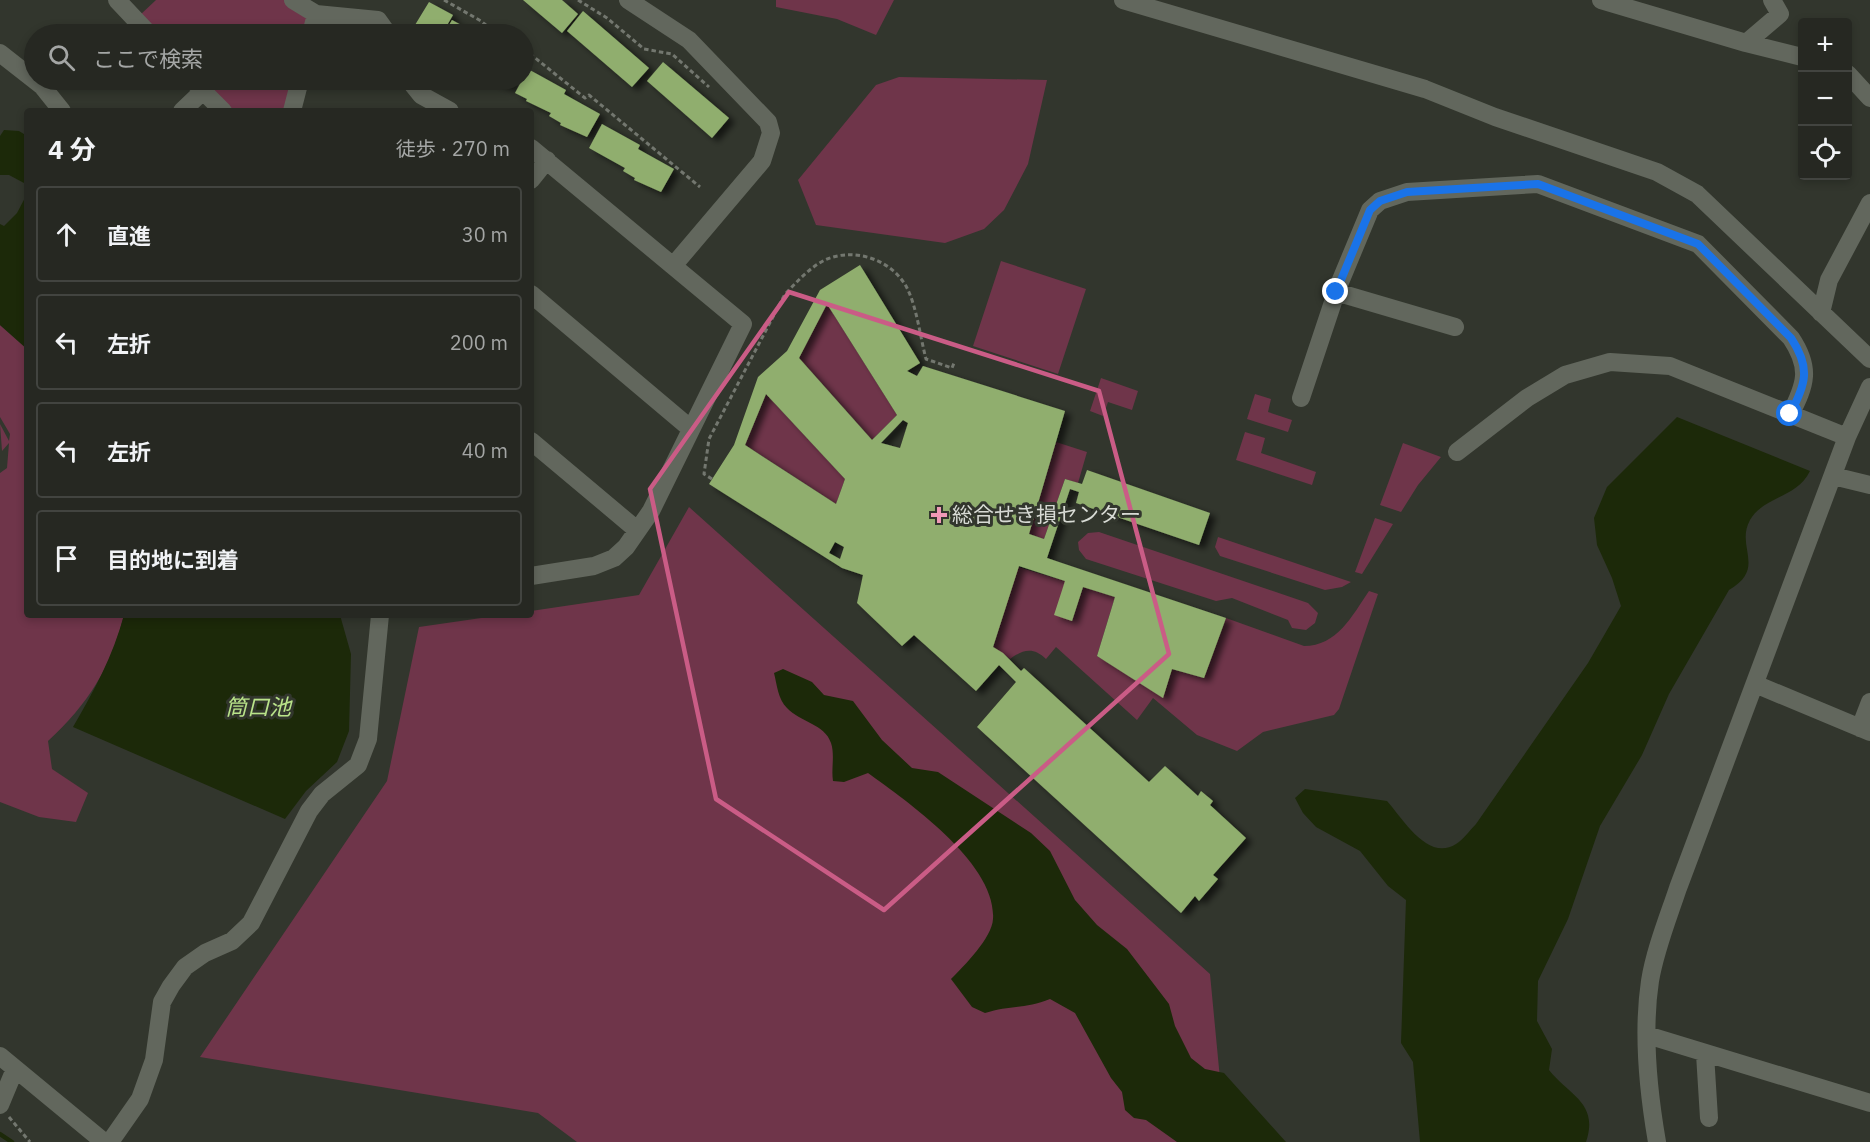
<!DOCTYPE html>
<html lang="ja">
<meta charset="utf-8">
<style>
body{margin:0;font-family:"IBM Plex Sans","Noto Sans JP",sans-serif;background:#2e302a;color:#f1f3f6}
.controls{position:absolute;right:18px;top:18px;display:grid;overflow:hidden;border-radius:6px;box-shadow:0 3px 9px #0003}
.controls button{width:54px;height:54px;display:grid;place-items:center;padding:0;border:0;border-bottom:2px solid #424440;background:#262822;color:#f1f3f6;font:30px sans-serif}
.stop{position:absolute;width:18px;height:18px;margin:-14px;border:4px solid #1a73e8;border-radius:50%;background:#fff}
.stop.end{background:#1a73e8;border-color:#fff;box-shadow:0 2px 6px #0008}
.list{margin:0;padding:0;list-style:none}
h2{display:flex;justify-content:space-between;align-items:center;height:78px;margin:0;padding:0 24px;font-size:26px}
h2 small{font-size:20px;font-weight:400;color:#a4a6a5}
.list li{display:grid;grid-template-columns:39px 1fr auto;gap:18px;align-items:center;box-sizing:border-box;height:96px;margin:0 12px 12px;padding:0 12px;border:2px solid #424440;border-radius:6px}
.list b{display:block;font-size:22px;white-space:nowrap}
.list em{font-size:20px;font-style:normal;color:#a4a6a5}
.icon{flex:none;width:33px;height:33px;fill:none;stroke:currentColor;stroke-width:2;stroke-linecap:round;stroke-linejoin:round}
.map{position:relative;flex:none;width:1870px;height:1142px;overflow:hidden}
.search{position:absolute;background:#262822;box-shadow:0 3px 9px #0003;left:24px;top:24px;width:510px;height:66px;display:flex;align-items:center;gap:15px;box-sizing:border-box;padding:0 21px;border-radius:33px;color:#a4a6a5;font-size:22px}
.panel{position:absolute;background:#262822;box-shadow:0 3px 9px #0003;left:24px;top:108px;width:510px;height:510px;border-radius:6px}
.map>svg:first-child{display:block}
.green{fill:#6f354a}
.water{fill:#1c2909}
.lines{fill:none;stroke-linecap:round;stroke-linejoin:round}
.stream{stroke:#1c2909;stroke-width:4.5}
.building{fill:#90ae6e;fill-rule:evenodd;filter:url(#shadow)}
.path{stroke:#73776f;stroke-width:3;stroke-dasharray:4.5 3;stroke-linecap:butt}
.minor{stroke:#62675d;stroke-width:18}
.route{stroke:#1a73e8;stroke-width:8}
.marked{fill:none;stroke:#ca5c86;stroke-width:4.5;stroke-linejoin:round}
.poi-dot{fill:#f09ab6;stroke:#32362d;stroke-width:2}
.labels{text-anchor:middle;stroke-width:6;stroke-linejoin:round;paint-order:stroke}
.poi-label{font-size:21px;fill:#d8dbd5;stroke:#32362d;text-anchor:start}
.water-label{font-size:22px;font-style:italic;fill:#b9e38a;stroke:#32362d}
</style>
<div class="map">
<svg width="1870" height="1142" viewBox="0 0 1870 1142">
<defs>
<filter id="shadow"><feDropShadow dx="6" dy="4" stdDeviation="3" flood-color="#0009"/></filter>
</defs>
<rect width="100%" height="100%" fill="#32362d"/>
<path class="green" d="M156 0H284L305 13 308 20 305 34H157L139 16Z
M776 0H894L876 35 837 19 776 7Z
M899 77 1047 80 1028 164 1004 210 984 229 945 243 816 225 798 180 876 85Z
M201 80H293L285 111H233Z
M1001 261 1086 289 1058 374 973 346Z
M827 304 897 415 872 440 799 358Z
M0 325 27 349V615H124C110 669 89 703 48 741L52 769 88 793 76 822 39 817 0 802V473L7 468 9 443 2 451 0 424 9 441 10 434 0 417Z
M1101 378 1138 391 1132 410 1108 402 1103 416 1090 411Z
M766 394 845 479 836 504 745 445Z
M1255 394 1271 399 1268 412 1292 420 1288 432 1247 419Z
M1245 432 1265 438 1261 453 1316 472 1312 485 1236 460Z
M1056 442 1087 452 1078 483 1065 479 1044 539 1029 534Z
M1403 443 1441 457 1418 485 1401 512 1380 505Z
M689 507 1210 974 1226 1142H577L538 1113 200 1057 387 781 419 627 502 615H531V611L639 595Z
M1375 518 1393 524 1362 574 1355 572Z
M1099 532 1308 603 1318 613 1315 623 1306 630 1292 628 1288 620 1232 598 1216 601 1086 559 1079 550 1078 542 1088 533Z
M1218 537 1351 582 1342 587 1325 590 1220 556 1215 547Z
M1018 567 1065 581 1072 621 1083 587 1115 597 1097 656 1163 697 1172 669 1204 678 1226 618 1304 646C1337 646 1352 616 1369 591L1378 594 1339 709 1334 715 1263 732 1237 751 1197 735 1153 698 1137 720 1056 647 1046 659C1034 647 1023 649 1010 659L993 647Z"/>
<path class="water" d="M4 130 19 131 27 136V192L24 183 9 175H0V136Z
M27 194V349L0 325V224L4 226 17 213Z
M1677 417 1810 471C1797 498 1764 496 1750 520 1735 547 1767 568 1729 590L1669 694 1642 755 1600 826 1568 919 1538 981 1537 1021 1552 1049 1549 1070C1570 1096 1599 1103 1586 1142H1420L1413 1062 1401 1043 1406 900 1388 886 1360 851 1316 827 1303 813 1295 798 1305 789 1387 801C1403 819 1428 862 1456 844 1463 840 1470 830 1476 824L1588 663 1621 606 1612 578 1597 545 1594 518 1607 487Z
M124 615H340L351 654 349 731 337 762 306 791 285 819 73 727C94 691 113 656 124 615Z
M783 669 812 682 824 695 853 701 882 740 912 768 938 772 1031 833 1050 851 1075 900 1097 925 1127 949 1169 1004 1175 1026 1191 1058 1205 1069 1224 1073 1286 1142H1177L1146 1120 1134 1118 1125 1110 1122 1092 1111 1078 1075 1013 1050 999C1026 1009 1010 1005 985 1013L972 1007 951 979C964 966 992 938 993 919 997 864 908 802 868 773L844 782 833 781C831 769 835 755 831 743 825 724 800 722 787 708 778 699 777 685 774 673Z"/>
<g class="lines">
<path class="stream" d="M0 1134 12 1142"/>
</g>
<path class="building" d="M523 0H562L578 14 562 33Z
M429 2 453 15 442 34H431L415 25Z
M583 11 649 68 632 87 567 31Z
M452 20 478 34H444Z
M663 62 729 118 712 138 647 81Z
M528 69 566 90 564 94 600 114 587 137 560 125 561 123 549 116 551 113 526 101 527 99 515 93Z
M490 80H516L511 88Z
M602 124 640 145 638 149 674 169 661 192 634 180 635 178 623 171 625 168 589 148Z
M860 265 920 363 907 371 917 376 923 366 1065 411 1029 534 1044 539 1065 479 1082 484 1087 470 1210 513 1199 545 1076 503 1079 492 1070 489 1047 558 1226 618 1204 678 1172 669 1163 698 1097 656 1115 597 1083 587 1072 621 1054 615 1065 581 1019 566 993 647 1003 653 1021 671 1024 668 1149 782 1165 766 1198 796 1201 791 1213 801 1210 805 1246 838 1213 875 1218 879 1199 901 1195 896 1181 913 977 727 1016 682 999 665 976 691 914 635 902 646 857 603 863 575 842 568 709 484 734 445 758 377 787 351 820 290ZM827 304 897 415 872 440 799 358ZM766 394 845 479 836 504 745 445ZM903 420 908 423 900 448 881 443ZM835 542 844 547 840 559 829 553Z"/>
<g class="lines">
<path class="path" d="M444 0 481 21 497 34
M578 0 607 18 644 49 672 54 709 87
M524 49 585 98 589 95 700 187
M712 479 704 474 709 439 785 294C797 282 808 269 823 261 852 246 892 259 907 288 917 308 920 336 926 359L952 368 954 363
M9 1117 30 1142"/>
<path class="minor" d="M117 0 149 34
M293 0 316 14 378 20 388 34
M628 0 689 40 768 122 771 133 762 161 673 266
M1123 0 1425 89 1495 117 1657 172 1697 194 1870 359
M1601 0 1746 43 1802 57
M311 34 316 14
M1746 43 1780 14 1772 0
M0 53 42 86 62 111
M1848 74 1870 98
M192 80 223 111
M409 80 421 95 450 111
M182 111 203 91
M292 111 300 80
M531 148 743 324 651 511 626 547 614 558 594 566 531 576
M531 180 547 160
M1336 292 1455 327
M531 294 691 429
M1821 313 1829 280 1870 203
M1301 398 1338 287 1370 210 1380 201 1407 192 1538 184 1698 244 1791 338C1811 368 1806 384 1790 415
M531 441 637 530
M1457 452 1527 398 1565 375 1610 362 1670 366 1847 437
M1833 476 1870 485
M1755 684 1870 732
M1860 728 1870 702
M1647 1035 1870 1103
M1705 1054 1709 1118
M0 1056 104 1142
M0 1105 15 1069
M110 1142 140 1099 154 1060 162 1002 171 986 185 967 205 953 232 941 251 923 309 811 322 794 358 765 368 739 380 615
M1657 1142C1648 1090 1642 1034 1650 981 1655 950 1668 918 1678 888L1847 437 1870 387"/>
</g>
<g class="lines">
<path class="route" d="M1336 292 1370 210 1380 201 1407 192 1538 184 1698 244 1791 338C1811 368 1806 384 1790 414"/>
</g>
<path class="marked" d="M789 292 1099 391 1169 654 884 910 716 799 650 489Z"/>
<path class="poi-dot" d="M936 506h6v6h6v6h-6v6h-6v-6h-6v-6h6z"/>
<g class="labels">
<g class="poi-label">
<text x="952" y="522">総合せき損センター</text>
</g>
<g class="water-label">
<text x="258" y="715">筒口池</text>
</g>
</g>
</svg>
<div class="controls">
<button>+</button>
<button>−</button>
<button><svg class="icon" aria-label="locate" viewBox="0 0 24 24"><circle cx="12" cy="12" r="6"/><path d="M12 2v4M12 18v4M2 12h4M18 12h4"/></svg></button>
</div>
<div class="stop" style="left:1790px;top:414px"></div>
<div class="stop end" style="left:1336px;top:292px"></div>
<div class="search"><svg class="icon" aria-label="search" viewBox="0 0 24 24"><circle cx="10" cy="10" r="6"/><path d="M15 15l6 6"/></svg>ここで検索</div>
<section class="panel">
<h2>4 分<small>徒歩 · 270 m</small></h2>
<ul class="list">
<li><svg class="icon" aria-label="ahead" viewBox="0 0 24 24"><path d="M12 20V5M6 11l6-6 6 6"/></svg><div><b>直進</b></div><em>30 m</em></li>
<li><svg class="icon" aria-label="left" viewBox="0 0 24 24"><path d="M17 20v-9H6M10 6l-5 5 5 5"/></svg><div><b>左折</b></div><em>200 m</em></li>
<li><svg class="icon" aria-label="left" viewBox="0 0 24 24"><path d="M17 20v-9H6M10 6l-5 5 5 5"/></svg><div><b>左折</b></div><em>40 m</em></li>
<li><svg class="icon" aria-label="arrive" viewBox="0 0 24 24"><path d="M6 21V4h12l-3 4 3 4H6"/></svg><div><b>目的地に到着</b></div></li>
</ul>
</section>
</div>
